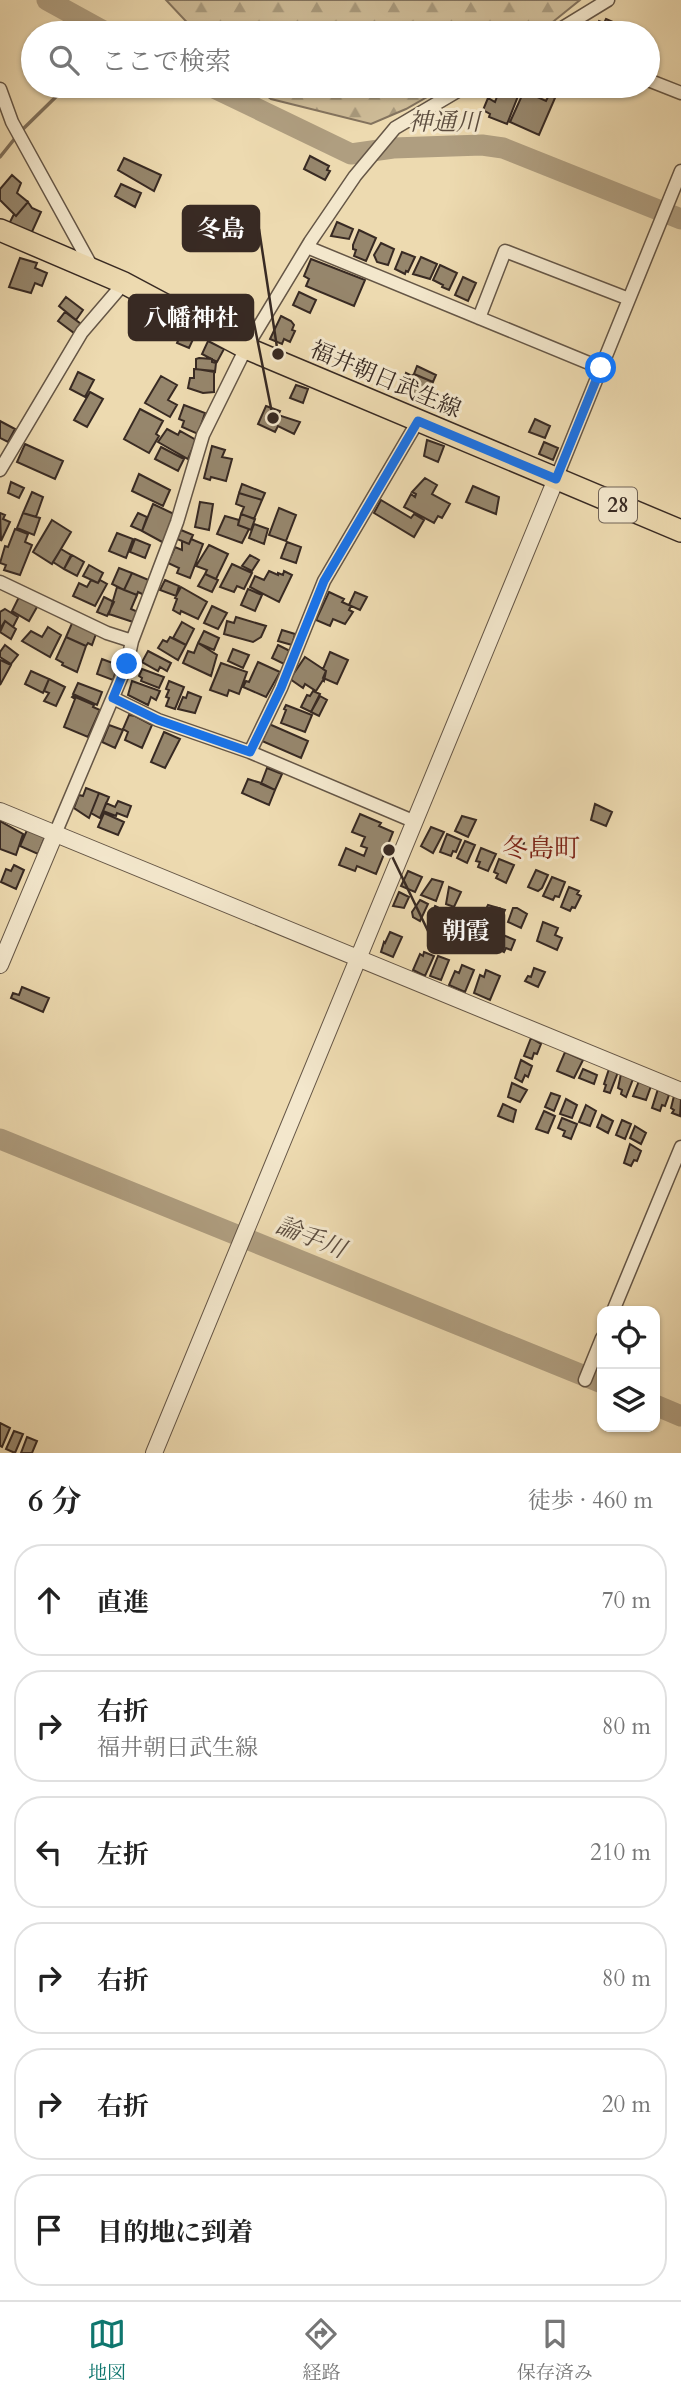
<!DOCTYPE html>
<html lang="ja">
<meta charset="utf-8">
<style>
body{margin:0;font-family:Cardo,"Noto Serif JP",serif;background:#f6f6f6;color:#222}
.controls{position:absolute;right:21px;bottom:21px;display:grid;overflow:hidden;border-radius:14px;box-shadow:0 2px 5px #0004}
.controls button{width:63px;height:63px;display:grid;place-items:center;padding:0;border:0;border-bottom:2px solid #e0e0e0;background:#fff;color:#222;font:35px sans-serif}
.stop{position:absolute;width:21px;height:21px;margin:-16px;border:5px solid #1a73e8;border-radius:50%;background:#fff}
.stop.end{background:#1a73e8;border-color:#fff;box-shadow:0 2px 7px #0008}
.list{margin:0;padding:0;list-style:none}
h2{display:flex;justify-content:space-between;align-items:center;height:91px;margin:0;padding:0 28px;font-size:30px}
h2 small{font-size:23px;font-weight:400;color:#767676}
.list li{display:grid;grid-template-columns:46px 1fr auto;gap:21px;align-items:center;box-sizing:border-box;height:112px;margin:0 14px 14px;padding:0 14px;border:2px solid #e0e0e0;border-radius:28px}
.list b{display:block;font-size:26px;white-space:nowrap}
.list p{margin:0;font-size:23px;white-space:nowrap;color:#767676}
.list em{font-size:23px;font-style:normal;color:#767676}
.icon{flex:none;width:38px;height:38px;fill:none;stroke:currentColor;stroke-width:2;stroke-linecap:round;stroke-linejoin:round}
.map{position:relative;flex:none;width:681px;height:1453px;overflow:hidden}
.search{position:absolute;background:#fff;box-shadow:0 2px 5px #0004;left:21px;right:21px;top:21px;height:77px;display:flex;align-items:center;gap:18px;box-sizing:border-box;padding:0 24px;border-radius:38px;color:#767676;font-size:26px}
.sheet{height:847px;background:#fff}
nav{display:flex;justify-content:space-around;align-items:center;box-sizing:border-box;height:98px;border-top:2px solid #e0e0e0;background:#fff;font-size:19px;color:#767676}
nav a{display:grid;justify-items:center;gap:4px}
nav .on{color:#0f766e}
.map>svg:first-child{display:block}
.forest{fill:url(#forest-firs);stroke:#83735e;stroke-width:2}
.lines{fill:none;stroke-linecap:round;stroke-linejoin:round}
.stream{stroke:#7f705b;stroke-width:3.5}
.river{stroke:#af9e80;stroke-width:21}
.building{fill:#96866c;stroke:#382a23;stroke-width:2}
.minor-casing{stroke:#655646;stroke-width:15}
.tertiary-casing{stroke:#655646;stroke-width:18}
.primary-casing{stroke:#382a23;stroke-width:24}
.minor{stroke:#f3e7cc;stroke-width:12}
.tertiary{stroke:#f3e7cc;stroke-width:16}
.primary{stroke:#eddab0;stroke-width:21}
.route{stroke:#1a73e8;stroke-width:9}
.labels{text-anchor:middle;stroke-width:6;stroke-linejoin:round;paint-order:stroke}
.shield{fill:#f3e7cc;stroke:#706356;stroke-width:2}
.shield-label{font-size:21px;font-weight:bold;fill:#382a23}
.street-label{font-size:23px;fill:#382a23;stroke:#f3e7cc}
.water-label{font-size:24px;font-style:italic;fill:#5c4d3f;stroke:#f3e7cc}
.quarter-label{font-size:26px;fill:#7a1f14;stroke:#f3e7cc}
.leader{fill:none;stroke:#382a23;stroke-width:2.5}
.callout-dot{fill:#382a23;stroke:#f3e7cc;stroke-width:2.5}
.callout{fill:#382a23;stroke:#382a23;stroke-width:2.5}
.callout-label{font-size:24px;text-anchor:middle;font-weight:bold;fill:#fff}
</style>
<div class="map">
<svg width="681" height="1453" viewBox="0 0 681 1453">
<defs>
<pattern id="forest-firs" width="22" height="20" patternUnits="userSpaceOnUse" patternTransform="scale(1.75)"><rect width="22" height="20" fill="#cebc98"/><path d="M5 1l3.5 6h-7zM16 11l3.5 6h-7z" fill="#a8997c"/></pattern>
</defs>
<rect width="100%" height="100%" fill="#eddab0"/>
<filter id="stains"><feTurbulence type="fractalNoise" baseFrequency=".00286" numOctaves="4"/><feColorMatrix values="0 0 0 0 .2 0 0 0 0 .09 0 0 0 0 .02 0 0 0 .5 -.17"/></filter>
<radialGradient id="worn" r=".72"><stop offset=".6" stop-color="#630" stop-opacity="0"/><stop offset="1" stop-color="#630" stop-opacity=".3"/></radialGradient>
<path class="forest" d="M166 0H580L554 21 534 33H197Z
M254 86H446L406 109 371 124 271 99Z"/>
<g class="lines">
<path class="stream" d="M21 131 67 86
M0 157 16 137"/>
<path class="river" d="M47 0 107 33
M210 86 351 154 393 148 482 145 503 148 681 219
M0 1139 602 1383
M655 1405 681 1416"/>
</g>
<path class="building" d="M606 19 622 26 618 33H599L601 29 596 27 599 21 604 23Z
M501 86H522L507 124 489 117 490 114 483 110 488 98 495 102Z
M524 91 546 101 549 95 555 98 539 135 510 122Z
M310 156 329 166 327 170 330 171 325 180 304 169Z
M124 158 161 175 154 191 118 170Z
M12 175 21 183 17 193 28 202 16 216 0 200V189Z
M121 184 141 193 135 207 115 196Z
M28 202 32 208 41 212 31 234 9 224 14 214 16 216Z
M337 222 353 229 349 239 331 236Z
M359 230 376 238 366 261 354 256 356 250 353 249V245Z
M381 243 394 249 388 265 377 262 374 255Z
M402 252 415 257 408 272 406 271 405 274 395 269Z
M421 257 437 264 430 279 413 274Z
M20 258 37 263 35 268 47 273 42 286 35 283 31 293 9 287Z
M311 259 365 280 354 306 306 286 309 279 304 276Z
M440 265 457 273 449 290 442 287 443 285 433 280Z
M463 277 476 283 468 301 455 295Z
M299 292 316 300 310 313 293 305Z
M66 297 83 310 76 320 59 306Z
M65 312 81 324 74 333 58 321Z
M281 316 291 321 294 325 292 330 295 331 290 342 284 339 282 344 270 339Z
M183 329 195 335 189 348 177 343Z
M208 341 224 349 217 362 202 354Z
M199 358 212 359V362L216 363 215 372 196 369V359Z
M417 366 436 375 433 382 414 374Z
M194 369 214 371V392L203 393 188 388 190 378H194Z
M78 372 94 380 85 397 70 389Z
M406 373 412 376 414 374 433 382 425 401 400 388Z
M161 376 177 385 168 400 177 405 170 417 145 403Z
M296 385 308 389 303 403 290 398Z
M90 392 103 399 87 427 74 420Z
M184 405 205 413 198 434 182 427 184 421 179 419Z
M266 406 280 411 278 415 300 422 294 434 278 426 275 432 258 424Z
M140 409 163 421 156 434 159 436 149 453 124 439Z
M535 419 550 426 545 438 529 432Z
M0 421 15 429 8 442 0 438Z
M167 429 178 435 180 431 196 440 188 459 158 442Z
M427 440 444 446 438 462 424 456Z
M544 442 558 448 553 460 539 454Z
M25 444 63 461 55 479 17 462Z
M212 446 225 450 222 457 232 459 226 481 211 477 210 480 204 478Z
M161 447 184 459 178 471 155 459Z
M139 474 170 490 163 506 132 491Z
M425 478 437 485 432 494 450 504 442 518 438 516 434 523 404 507 411 494 415 497 416 494 412 492Z
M11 482 24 488 19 498 8 493Z
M242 484 265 493 262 500 239 493Z
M473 486 499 497 496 514 466 502Z
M32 492 43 497 36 517 23 513Z
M239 493 262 500 254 519 241 514 244 507 236 504Z
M381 500 411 518 414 514 424 520 414 537 374 513Z
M200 502 213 504 209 530 195 527Z
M153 504 174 514 164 543 142 531Z
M279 508 296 515 286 541 269 535Z
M0 513 5 515 3 519 10 522 1 541Z
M23 513 40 518 34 535 17 528Z
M138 513 147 517 142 531 131 526Z
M241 514 255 519 251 530 238 525Z
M225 516 239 520 238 525 249 529 242 543 217 534Z
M52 520 71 532 52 564 33 552Z
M254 524 268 529 264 544 249 538Z
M15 529 28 534 25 542 32 545 20 575 4 570 6 565 0 563 5 546 8 547Z
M181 530 193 535 189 544 177 539Z
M117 533 133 539 126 558 109 551Z
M135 539 150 545 145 558 130 552Z
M191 539 203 544 190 578 177 573 179 568 168 563 175 547 182 550V541L189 544Z
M287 542 301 547 296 563 281 558Z
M209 545 228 554 216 579 205 574 207 570 196 566Z
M61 549 71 555 64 569 53 562Z
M72 555 84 562 77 576 64 569Z
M250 555 259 560 252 571 242 566Z
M232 564 252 573 244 589 237 586 234 592 220 587Z
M89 565 103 573 98 583 83 576Z
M119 568 132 573 124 590 112 584Z
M269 571 278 575V573L283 575 284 571 292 575 279 602 250 587 255 576 264 580Z
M132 573 151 581 144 595 138 592 137 595 124 590Z
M205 574 218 580 212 592 198 586Z
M91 580 98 583 100 580 107 584 95 606 73 596 79 583 87 587Z
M165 580 179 586 176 596 160 590Z
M117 587 137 595 131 609 138 612 133 622 109 614Z
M181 587 207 602 198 619 181 611 180 614 173 610 177 599 175 598Z
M248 589 262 595 255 611 241 605Z
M329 592 344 599 342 602 351 606 349 610 353 612 345 624 333 619 330 626 316 620Z
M355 592 367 597 360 610 349 605Z
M20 595 37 607 29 621 12 611Z
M104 597 114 602 107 616 97 612Z
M212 606 227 613 218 629 204 623Z
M5 609 18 617 13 627 5 621 0 629V612Z
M236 617 266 626 261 637 253 642 224 634 227 621 234 623Z
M5 621 16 629 11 639 0 632Z
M73 621 97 631 92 645 88 643 86 646 66 637Z
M182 622 194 629 186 645 173 638Z
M48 627 61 635 50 657 22 641 31 631 42 637Z
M282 630 295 634 292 645 278 641Z
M204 631 219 638 214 650 198 643Z
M66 637 86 646 77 672 62 665 63 663 56 659Z
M170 637 186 645 178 660 158 648 163 640 167 642Z
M198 643 217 655 211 676 183 663 188 651 194 653Z
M5 645 18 655 11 664 0 657V652Z
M278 645 290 651 284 664 272 658Z
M233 649 249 655 243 668 228 661Z
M148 651 171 663 167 671 160 667 158 671 142 662Z
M330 652 348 660 337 684 323 678 326 671 323 669Z
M305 657 326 671 324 681 323 680 316 691 305 684 303 688 290 679Z
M102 659 118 665 113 680 97 674Z
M0 660 11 665 0 685Z
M258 662 280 672 266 697 243 687 246 681 249 682Z
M221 663 247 672 239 694 229 690 227 696 210 690Z
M142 669 164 677 159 688 141 681 142 678 139 676Z
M31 671 49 679 43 693 25 684Z
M49 679 65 687 56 706 44 701 49 693 44 691Z
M132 681 160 691 156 700 151 697 148 705 128 695Z
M169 681 184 687 175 709 166 706 169 698 166 697 169 690 166 689Z
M78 683 102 692 97 705 73 694Z
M313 691 320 694 311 712 301 707 307 695 310 696Z
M188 692 201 697 195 713 178 709 183 697 186 698Z
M73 696 94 705 93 707 100 710 88 737 64 727 75 699 72 697Z
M320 696 327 700 319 716 311 712Z
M286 705 312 715 305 732 281 723 286 710 284 709Z
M129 715 135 716 152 725 142 748 125 740 128 732 123 729Z
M269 724 308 741 301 758 262 741Z
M109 725 123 730 115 748 102 742Z
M164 732 180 739 165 768 151 762Z
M267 768 282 774 275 790 261 784Z
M248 779 261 783 275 790 269 805 242 793Z
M86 788 99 793 89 818 74 808 79 795 83 796Z
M99 793 109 797 100 818 91 813Z
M118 801 131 806 127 817 117 813 116 816 103 811 106 803 115 807Z
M595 804 612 812 606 826 591 820Z
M104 813 124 822 118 835 98 827Z
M360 814 381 823 379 826 393 832 376 874 357 866 355 871 339 865 346 848 364 856 367 848 361 846 365 837 352 832Z
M462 816 476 820 468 837 455 831Z
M0 821 23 834 16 855 0 849Z
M431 827 444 832 433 853 421 846Z
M27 830 45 837 38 854 20 846Z
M447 834 461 840 456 852 453 851 451 856 440 852Z
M510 835 524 843 519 856 508 852 514 844 508 841Z
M465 841 475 845 467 863 457 858Z
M481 848 496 854 488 871 478 867 480 862 476 861Z
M499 859 514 865 506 883 496 878 498 874 494 872Z
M14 865 24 870 16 889 1 882 6 869 11 871Z
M536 870 548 875 542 888 538 891 528 887Z
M408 871 422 877 415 892 401 886Z
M552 877 565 882 559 897 555 896 553 900 543 896Z
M432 879 443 882 436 901 421 895Z
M449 887 461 892 454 907 446 904Z
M569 887 579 891 577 894 581 896 575 908 572 907 570 911 561 907Z
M399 892 409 897 404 908 393 906Z
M420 900 428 904 420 921 413 917 412 912Z
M488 905 505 910 498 926 486 921 488 915 484 913Z
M435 906 445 911 440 925 429 920Z
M513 908H517L527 914 521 928 508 922Z
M543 922 558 928 555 935 562 938 557 950 537 941Z
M390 932 402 937 393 957 381 952 384 942 385 943Z
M503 935 515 940 511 950 506 948 504 952 497 948Z
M424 952 434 956 425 976 413 970 420 954 423 956Z
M438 956 449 960 441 980 430 976Z
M462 965 474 970 465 992 449 985 455 971 459 973Z
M534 968 545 972 538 987 525 981 528 976 531 977Z
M486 970 500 976 490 1000 474 993 480 975 484 977Z
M22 987 49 998 43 1012 11 998 13 993 19 995Z
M531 1038 541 1044 537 1054 534 1053 532 1059 524 1056Z
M565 1052 583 1060 574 1078 557 1071Z
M521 1060 532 1066 528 1077 525 1075 522 1082 515 1078Z
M583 1069 597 1075 594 1084 579 1078Z
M609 1069 618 1072 610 1093 604 1091 606 1085 604 1084Z
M621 1074 633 1079 626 1097 621 1094 622 1090 618 1088Z
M639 1081 651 1086 646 1100 633 1096Z
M512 1083 527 1090 520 1102 508 1097Z
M658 1089 669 1095 665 1106 662 1105 660 1111 652 1108Z
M551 1093 560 1096 554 1111 545 1107Z
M674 1096 681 1099 680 1116 672 1113 674 1110 671 1108Z
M566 1099 577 1105 572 1118 560 1114Z
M503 1104 516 1110 513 1122 498 1116Z
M586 1105 596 1111 590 1126 579 1122Z
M544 1111 555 1116 548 1133 536 1129Z
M602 1115 613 1121 608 1133 597 1127Z
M562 1118 577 1124 571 1139 563 1136 565 1131 558 1128Z
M622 1120 631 1124 625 1139 616 1135Z
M635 1126 646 1133 641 1144 630 1138Z
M630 1144 641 1151 637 1161 634 1160 631 1166 624 1163Z
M0 1423 10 1428 2 1447 0 1446Z
M14 1431 23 1434 15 1453 6 1449Z
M27 1437 37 1441 32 1453H21Z"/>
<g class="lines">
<g class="minor-casing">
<path id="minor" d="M554 33 608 0
M648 80 681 93
M0 89 12 122 93 269
M307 247 601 368
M479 318 505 251 629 299
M0 470 82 332 124 283
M556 479 681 171
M0 582 107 633 132 641
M113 698 158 720 250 752 413 821
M250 752 281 688 324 581 418 421
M55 834 127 664 132 641 177 522 203 435 246 348 310 242 355 176 395 128 466 86
M613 1311 681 1147
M585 1380 602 1338"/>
</g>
<g class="tertiary-casing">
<path id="tertiary" d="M0 811 681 1091
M0 965 55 834
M154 1453 556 479"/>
</g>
<g class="primary-casing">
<path id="primary" d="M0 230 124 283 246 348 681 531"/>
</g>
<use href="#minor" class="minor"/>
<use href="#tertiary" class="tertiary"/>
<use href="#primary" class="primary"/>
</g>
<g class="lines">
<path class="route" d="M127 664 113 698 158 720 250 752 281 688 324 581 418 421 556 479 601 368"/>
</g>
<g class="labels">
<rect class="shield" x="599" y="487.5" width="38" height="35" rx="5"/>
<g class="shield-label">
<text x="618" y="512">28</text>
</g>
<g class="street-label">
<text transform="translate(386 379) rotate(23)" y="8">福井朝日武生線</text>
</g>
<g class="water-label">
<text x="444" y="130">神通川</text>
<text transform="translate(311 1237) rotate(22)" y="8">論手川</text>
</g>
<g class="quarter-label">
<text x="541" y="857">冬島町</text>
</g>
</g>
<path class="leader" d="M278 354L259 229M273 418L253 318M389 850L428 931"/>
<g class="callout-dot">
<circle cx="278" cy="354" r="7"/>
<circle cx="273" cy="418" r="7"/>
<circle cx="389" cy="850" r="7"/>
</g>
<g class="callout">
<rect x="183" y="206" width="76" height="45" rx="7"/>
<rect x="129" y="295" width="124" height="45" rx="7"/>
<rect x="428" y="908" width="76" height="45" rx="7"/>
</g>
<g class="callout-label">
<text x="221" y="237">冬島</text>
<text x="191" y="326">八幡神社</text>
<text x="466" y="939">朝霞</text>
</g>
<rect width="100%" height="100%" filter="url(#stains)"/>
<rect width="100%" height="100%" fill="url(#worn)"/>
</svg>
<div class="controls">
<button><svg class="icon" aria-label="locate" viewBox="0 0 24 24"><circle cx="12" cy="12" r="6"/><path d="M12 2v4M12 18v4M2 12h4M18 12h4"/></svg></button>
<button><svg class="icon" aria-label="layers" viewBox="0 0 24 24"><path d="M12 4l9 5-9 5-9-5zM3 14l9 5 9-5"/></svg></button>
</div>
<div class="stop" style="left:601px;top:368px"></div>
<div class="stop end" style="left:127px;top:664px"></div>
<div class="search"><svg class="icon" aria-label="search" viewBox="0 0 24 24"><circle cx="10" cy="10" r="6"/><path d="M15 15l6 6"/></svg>ここで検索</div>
</div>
<section class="sheet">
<h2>6 分<small>徒歩 · 460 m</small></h2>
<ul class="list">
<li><svg class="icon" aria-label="ahead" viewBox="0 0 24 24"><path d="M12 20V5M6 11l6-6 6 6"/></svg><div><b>直進</b></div><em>70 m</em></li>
<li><svg class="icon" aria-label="right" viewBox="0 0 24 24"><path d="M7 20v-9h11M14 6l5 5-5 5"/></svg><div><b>右折</b><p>福井朝日武生線</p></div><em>80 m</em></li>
<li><svg class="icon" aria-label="left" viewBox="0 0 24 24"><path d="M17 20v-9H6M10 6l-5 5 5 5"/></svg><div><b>左折</b></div><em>210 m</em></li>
<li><svg class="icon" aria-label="right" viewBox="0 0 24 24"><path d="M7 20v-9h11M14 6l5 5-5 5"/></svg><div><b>右折</b></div><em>80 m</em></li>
<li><svg class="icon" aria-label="right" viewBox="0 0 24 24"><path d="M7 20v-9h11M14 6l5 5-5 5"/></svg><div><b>右折</b></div><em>20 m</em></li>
<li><svg class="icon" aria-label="arrive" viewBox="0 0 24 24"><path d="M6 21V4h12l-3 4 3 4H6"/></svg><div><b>目的地に到着</b></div></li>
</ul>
</section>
<nav>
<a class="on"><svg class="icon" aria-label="map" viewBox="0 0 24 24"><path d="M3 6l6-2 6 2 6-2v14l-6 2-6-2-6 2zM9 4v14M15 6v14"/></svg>地図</a>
<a><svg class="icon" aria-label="directions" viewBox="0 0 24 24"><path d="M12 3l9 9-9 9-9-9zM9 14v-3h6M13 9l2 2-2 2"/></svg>経路</a>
<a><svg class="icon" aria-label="saved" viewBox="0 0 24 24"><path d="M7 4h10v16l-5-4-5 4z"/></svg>保存済み</a>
</nav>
